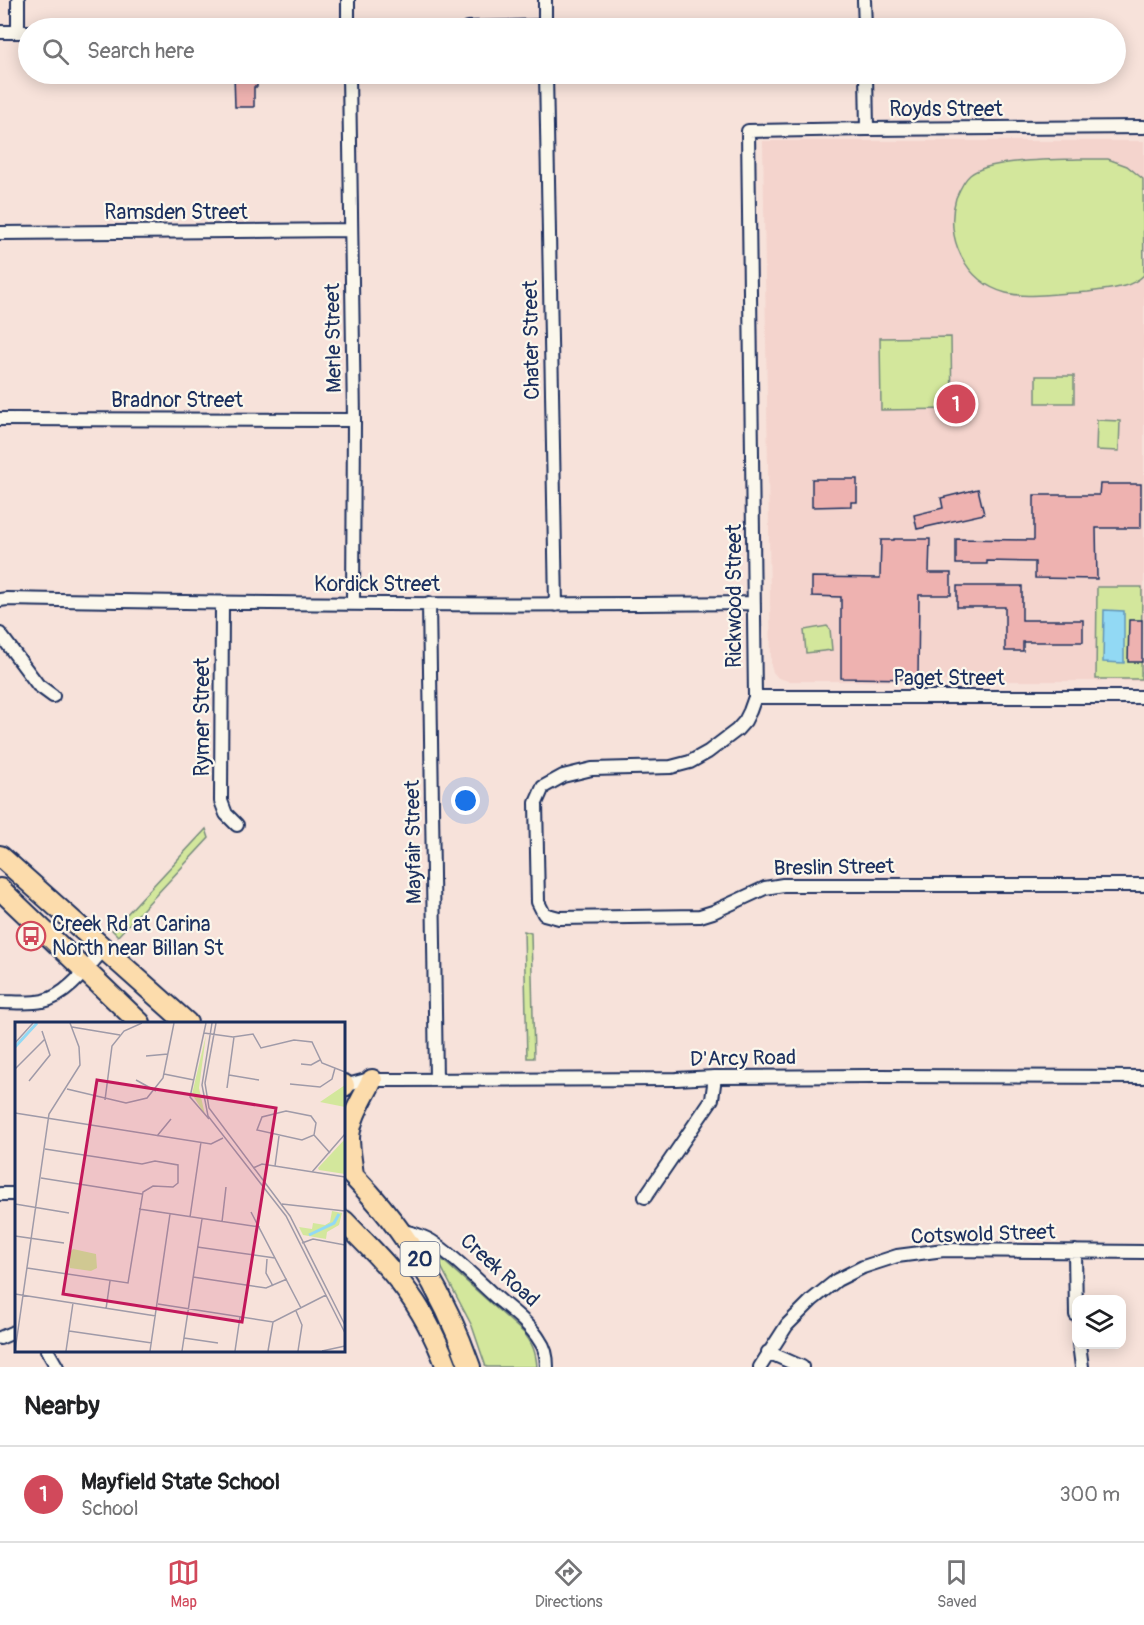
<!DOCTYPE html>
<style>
body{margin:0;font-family:Pangolin,sans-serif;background:#f2f2f2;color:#202124}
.controls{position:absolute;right:18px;bottom:18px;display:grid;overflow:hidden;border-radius:12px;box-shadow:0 3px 15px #0003}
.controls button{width:54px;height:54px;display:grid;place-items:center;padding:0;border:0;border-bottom:2px solid #e0e0e0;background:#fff;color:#202124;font:30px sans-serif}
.you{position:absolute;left:466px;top:801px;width:21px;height:21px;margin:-15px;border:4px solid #fff;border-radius:50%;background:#1a73e8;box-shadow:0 0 0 9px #1a73e833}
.badge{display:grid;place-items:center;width:39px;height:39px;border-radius:50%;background:#d1495b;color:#fff;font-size:20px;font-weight:700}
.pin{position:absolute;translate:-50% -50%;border:3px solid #fff;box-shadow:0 2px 6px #0006}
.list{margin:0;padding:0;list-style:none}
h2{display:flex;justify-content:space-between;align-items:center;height:78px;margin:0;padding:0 24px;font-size:26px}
h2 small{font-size:20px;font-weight:400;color:#757577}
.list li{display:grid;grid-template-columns:39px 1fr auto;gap:18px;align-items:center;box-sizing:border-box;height:96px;padding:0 24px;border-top:2px solid #e0e0e0}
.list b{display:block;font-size:22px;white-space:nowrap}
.list p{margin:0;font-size:20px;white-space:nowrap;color:#757577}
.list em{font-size:20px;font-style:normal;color:#757577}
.icon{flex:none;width:33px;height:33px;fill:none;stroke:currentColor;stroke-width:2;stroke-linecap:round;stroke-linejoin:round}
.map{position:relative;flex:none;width:1144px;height:1367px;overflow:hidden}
.search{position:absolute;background:#fff;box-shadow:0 3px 15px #0003;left:18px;right:18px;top:18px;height:66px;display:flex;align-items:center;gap:15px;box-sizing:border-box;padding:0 21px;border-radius:33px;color:#757577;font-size:22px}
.sheet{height:174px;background:#fff}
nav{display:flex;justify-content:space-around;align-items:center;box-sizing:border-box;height:84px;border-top:2px solid #e0e0e0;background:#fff;font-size:16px;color:#757577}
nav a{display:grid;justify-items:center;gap:3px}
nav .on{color:#d1495b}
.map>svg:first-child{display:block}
.built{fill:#f4d4cd}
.green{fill:#d3e79c;stroke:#778b7d;stroke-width:1.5}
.water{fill:#92d9f4;stroke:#6295b8;stroke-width:1.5}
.building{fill:#eeb2b0;stroke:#1b2f5e;stroke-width:1.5}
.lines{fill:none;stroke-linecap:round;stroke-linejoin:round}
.street-casing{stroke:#1b2f5e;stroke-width:16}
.primary-casing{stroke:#1b2f5e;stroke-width:24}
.street{stroke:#fbf7ec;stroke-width:12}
.primary{stroke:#fcdcac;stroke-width:20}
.labels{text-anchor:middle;stroke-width:4.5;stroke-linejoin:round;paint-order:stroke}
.shield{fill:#fbf7ec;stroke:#5e6b89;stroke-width:1.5}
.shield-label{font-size:20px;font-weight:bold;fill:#1b2f5e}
.street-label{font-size:21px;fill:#1b2f5e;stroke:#fbf7ec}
.poi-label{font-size:21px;fill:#1b2f5e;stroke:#fbf7ec;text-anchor:start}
.inset-river{fill:none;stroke:#92d9f4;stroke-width:3}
.inset-road{fill:none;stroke:#9f9aa8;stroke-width:1.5}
.view{fill:#c2185b;fill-opacity:0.15;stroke:#c2185b;stroke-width:3}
.inset-edge{fill:none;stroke:#1b2f5e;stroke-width:3}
</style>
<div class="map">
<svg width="1144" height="1367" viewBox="0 0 1144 1367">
<rect width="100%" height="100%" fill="#f7e2da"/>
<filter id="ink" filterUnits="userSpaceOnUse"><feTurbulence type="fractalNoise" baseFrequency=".0167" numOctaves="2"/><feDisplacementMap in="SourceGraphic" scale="12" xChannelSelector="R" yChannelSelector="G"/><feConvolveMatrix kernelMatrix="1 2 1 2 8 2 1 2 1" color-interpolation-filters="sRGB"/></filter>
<g filter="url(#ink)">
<path class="built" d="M763 141H1144V681H788L778 678 773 672 771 666Z"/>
<path class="green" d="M1078 159H1108L1127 166 1143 179 1144 275C1130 289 1107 289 1088 292 1077 293 1067 293 1056 294 1040 295 1022 297 1006 293 965 282 944 237 956 198 959 191 964 180 970 175 989 159 1053 160 1078 159Z
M951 337 952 409 881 410 880 338Z
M1036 376H1074V403H1036Z
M1097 420 1120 421 1119 451 1096 450Z
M1097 587H1142L1141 679H1096Z
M827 626 830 629 832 650 806 653 804 630Z
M206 829 209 838 118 936 112 930Z
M524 931 531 933 534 1058H527Z
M437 1255 524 1333C533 1344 536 1353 537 1367H486L472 1326 436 1257Z"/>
<path class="water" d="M1104 610 1124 611V663L1103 662Z"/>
<path class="building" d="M234 74H257V87H254V107H235Z
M812 479H857V502H851V506L812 507Z
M1100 484H1141V528H1096L1097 579 1035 578V562L987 561V564H956V539L1034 540V495H1099Z
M978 489 984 514 917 529 914 515 943 508 941 498Z
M894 539H930L929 573H951V595H919L918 679 841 678V597L812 596V577L880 578 881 540H894Z
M957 586H1022V620H1083V642H1023V651H1005V607H957Z
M1129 620H1142V662H1128Z"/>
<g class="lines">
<g class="street-casing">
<path id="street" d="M18 0V32
M348 0V28
M545 0V28
M864 0 865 28
M467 28 545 26
M0 32H28
M349 74 354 420 353 603
M546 74 556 605
M866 74 867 129
M1144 127 867 129 748 131 755 697 750 711 745 721 737 730 708 752 690 762 671 767 592 769 563 776 543 787 536 803 538 902 544 914 559 918 700 916 713 912 765 888 783 885H1144
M0 233 351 230
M0 419 354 420
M0 600 7 599C256 604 505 606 754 603
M222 603 221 801 226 814 237 825
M429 603 436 1079
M0 634 38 685 53 696
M755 697H1144
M0 1002C14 1002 29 1004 43 1001 66 997 89 966 104 949
M344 1086 366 1080H399L676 1079 715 1077 875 1076 1144 1077
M0 1194H16
M645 1197 712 1099 715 1077
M400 1230C412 1233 424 1236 434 1243 457 1259 477 1280 497 1298 512 1311 530 1324 540 1341 546 1349 547 1357 547 1367
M1075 1251 1076 1315
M0 1338 16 1331
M1079 1344 1082 1367
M47 1350 57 1367
M768 1352 802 1367
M760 1367 787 1325 812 1300 837 1280 863 1267 897 1256 944 1250 1144 1252"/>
</g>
<g class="primary-casing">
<path id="primary" d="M0 856 187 1023
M0 889 140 1023
M344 1085V1086
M344 1167C403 1224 443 1290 470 1367
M353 1176C352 1164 349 1150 349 1138 350 1117 363 1098 372 1080
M344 1221C364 1242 386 1262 403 1286 422 1310 436 1338 447 1367"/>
</g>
<use href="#street" class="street"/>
<use href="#primary" class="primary"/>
</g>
</g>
<defs>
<g id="bus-ring" transform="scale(1.5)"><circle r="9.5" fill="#fbf7ec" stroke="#d1495b" stroke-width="1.5"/><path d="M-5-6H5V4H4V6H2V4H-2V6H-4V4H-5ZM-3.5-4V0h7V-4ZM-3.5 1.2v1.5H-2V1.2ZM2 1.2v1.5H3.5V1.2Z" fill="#d1495b"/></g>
</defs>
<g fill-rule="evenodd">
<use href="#bus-ring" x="31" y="936"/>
</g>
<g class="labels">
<rect class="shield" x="400.5" y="1242" width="39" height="34" rx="4.5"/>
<g class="shield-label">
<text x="420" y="1266">20</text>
</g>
<g class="street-label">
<text x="946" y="116">Royds Street</text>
<text x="176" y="219">Ramsden Street</text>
<text transform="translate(333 338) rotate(-91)" y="7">Merle Street</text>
<text transform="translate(531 340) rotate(-91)" y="7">Chater Street</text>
<text x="177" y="407">Bradnor Street</text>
<text x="377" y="591">Kordick Street</text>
<text transform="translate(734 596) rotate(-90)" y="7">Rickwood Street</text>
<text x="949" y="685">Paget Street</text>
<text transform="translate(202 717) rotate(-90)" y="7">Rymer Street</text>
<text transform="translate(413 842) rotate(-91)" y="7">Mayfair Street</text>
<text transform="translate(834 867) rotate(-1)" y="7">Breslin Street</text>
<text transform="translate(743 1058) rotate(-1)" y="7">D'Arcy Road</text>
<text transform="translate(983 1234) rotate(-2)" y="7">Cotswold Street</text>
<text transform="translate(500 1270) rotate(42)" y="7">Creek Road</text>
</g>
<g class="poi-label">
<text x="52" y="931">Creek Rd at Carina<tspan x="52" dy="24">North near Billan St</tspan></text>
</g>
</g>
<g transform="translate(15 1022)">
<rect width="330" height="330" fill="#f7e2da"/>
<path d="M191 13 184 66 190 93 177 72ZM330 63V85L305 80ZM330 117V152L304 148 303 146ZM317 189 327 191 324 203 312 210 311 217 288 213 284 205 297 207 298 201 310 203 315 200ZM58 227 81 232 82 246 76 249 55 246 52 235Z" fill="#d3e79c"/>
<path class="inset-river" d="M0 25 22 1M294 213 319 201 324 192"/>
<path class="inset-road" d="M191 1 175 75 194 97M197 1 187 63 193 94 271 194 330 311M201 1 190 61 194 86 275 194 330 303M57 5 105 13M189 11 218 15 238 12 246 26 279 18 297 20 307 41 330 50M0 21 18 1M131 34 153 32M286 42 296 43 305 38M0 47 30 17M149 52 179 58M214 53 244 58M121 58 141 69M14 59 35 33 27 9M275 62 305 65 317 57 320 46M212 66 219 15M52 67 111 81 132 76 148 56 159 1M90 78 97 24 109 9 127 1M271 89 296 94 301 101 299 113 287 118 242 108 247 95ZM0 91 196 122 208 116M299 113 315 131M142 114 156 97M260 144 264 114M238 146 247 142 330 155M297 150 330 112M26 156 127 172M0 182 54 191M267 182 330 189M124 187 245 205M236 190 286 286M175 195 186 120M207 200 211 165M0 214 49 221M287 221 298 217 330 223M182 225 260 236M252 237 251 251 258 264M12 246 113 261 128 170 138 164 158 165 163 161V143L140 139 127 142 30 127M178 255 251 266 272 257M0 272 141 294M143 282 258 300 311 273M91 287 95 259M281 289 287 303 283 329M54 309 137 321M169 316 203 321M0 329 34 92 65 43 64 25 55 1M51 329 58 281M135 329 155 192M167 329 187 197M220 329 225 295M253 329 258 300M307 329 330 324"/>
<path class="view" d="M82 58 261 86 227 300 48 272Z"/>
<rect width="330" height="330" class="inset-edge"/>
</g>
</svg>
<div class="controls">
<button><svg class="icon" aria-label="layers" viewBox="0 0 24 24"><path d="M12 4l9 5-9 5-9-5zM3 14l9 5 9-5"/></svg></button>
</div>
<div class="you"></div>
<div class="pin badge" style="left:956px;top:404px">1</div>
<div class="search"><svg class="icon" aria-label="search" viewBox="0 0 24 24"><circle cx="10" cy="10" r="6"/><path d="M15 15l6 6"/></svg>Search here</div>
</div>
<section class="sheet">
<h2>Nearby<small></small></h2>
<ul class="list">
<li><span class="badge">1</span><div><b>Mayfield State School</b><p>School</p></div><em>300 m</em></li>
</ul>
</section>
<nav>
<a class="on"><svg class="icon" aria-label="map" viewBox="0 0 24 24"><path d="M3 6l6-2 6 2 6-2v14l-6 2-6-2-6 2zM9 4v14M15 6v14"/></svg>Map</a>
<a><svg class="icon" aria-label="directions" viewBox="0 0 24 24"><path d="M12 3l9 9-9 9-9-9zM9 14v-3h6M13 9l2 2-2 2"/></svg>Directions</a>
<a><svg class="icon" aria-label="saved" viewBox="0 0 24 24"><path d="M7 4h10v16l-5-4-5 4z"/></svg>Saved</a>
</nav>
